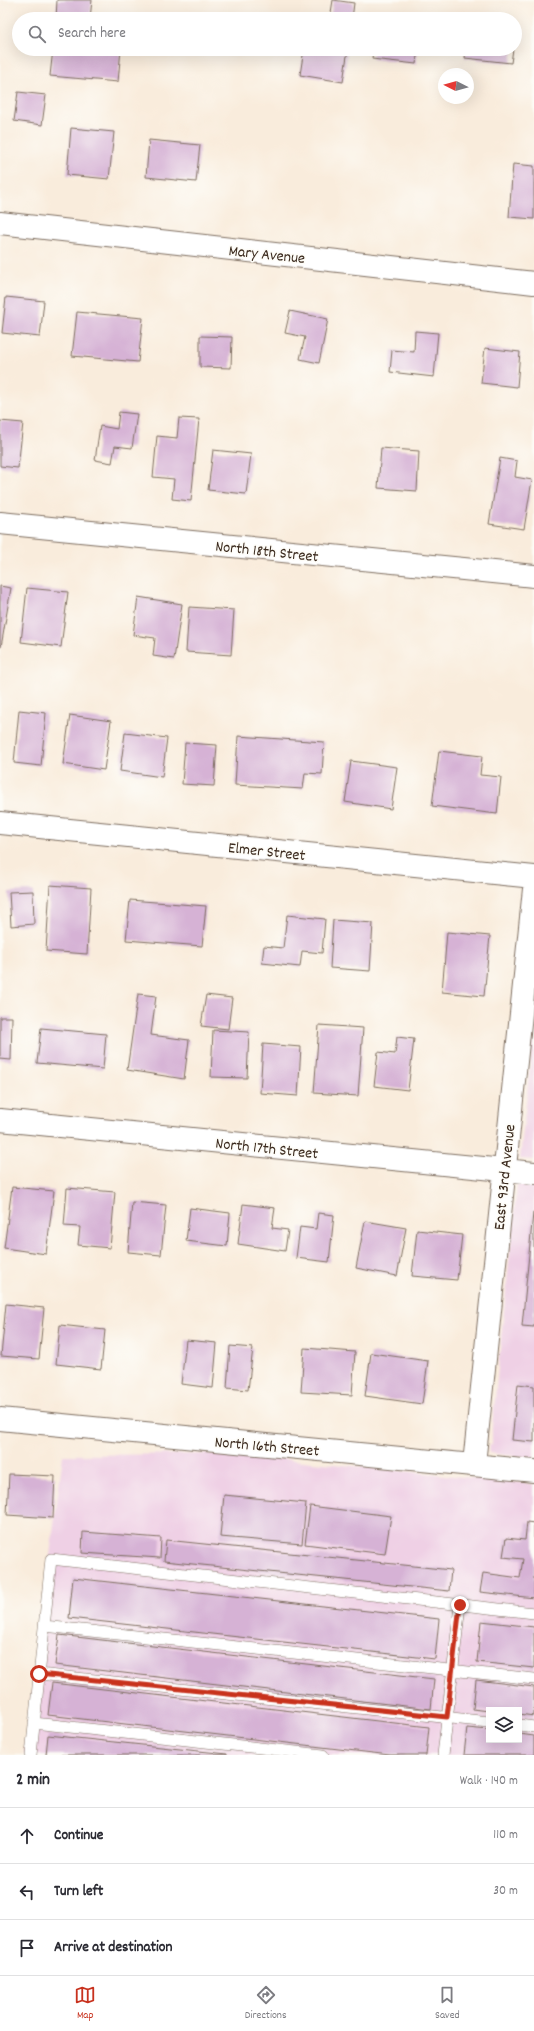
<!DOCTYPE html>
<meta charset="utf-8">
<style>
body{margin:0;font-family:Dekko,sans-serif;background:#f7f7f7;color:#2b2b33}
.controls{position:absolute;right:12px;bottom:12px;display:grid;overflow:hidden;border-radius:0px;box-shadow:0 4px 16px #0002}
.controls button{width:36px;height:36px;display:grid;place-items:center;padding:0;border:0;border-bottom:1px solid #e1e1e2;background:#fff;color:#2b2b33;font:20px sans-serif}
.compass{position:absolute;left:438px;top:68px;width:36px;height:36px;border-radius:50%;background:#fff;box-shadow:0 4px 16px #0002;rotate:276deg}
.stop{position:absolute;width:12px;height:12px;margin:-9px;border:3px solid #c8321e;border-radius:50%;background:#fff}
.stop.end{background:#c8321e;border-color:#fff;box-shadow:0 1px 4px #0008}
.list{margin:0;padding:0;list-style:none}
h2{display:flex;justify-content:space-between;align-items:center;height:52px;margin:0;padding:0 16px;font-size:17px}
h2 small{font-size:13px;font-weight:400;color:#7c7c81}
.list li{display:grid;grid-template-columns:26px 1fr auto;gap:12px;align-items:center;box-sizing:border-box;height:56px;padding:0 16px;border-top:1px solid #e1e1e2}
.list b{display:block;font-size:15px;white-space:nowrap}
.list em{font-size:13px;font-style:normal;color:#7c7c81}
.icon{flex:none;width:22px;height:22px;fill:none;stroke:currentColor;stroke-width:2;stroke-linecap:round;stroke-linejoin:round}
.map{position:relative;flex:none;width:534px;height:1755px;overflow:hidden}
.search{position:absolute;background:#fff;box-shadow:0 4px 16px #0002;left:12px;right:12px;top:12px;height:44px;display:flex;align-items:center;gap:10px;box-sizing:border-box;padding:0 14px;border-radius:22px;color:#7c7c81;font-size:15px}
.sheet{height:220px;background:#fff}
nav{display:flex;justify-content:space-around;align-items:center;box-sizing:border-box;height:56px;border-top:1px solid #e1e1e2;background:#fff;font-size:11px;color:#7c7c81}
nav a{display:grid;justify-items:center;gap:2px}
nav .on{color:#c8321e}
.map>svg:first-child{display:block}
.built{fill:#efd0e5;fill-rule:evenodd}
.building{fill:#d6b2d5}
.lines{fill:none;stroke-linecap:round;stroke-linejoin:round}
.lane-casing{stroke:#7e6e60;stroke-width:12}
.street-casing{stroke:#7e6e60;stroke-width:24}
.lane{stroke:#fff;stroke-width:11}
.street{stroke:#fff;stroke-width:22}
.route{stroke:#c8321e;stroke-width:5}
.labels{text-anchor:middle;stroke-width:3;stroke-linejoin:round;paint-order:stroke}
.street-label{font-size:16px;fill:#3b2a1e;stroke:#fdfcf7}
</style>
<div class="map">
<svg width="534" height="1755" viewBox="0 0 534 1755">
<rect width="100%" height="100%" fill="#fdfcf7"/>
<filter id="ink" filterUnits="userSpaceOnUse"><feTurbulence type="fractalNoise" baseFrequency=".025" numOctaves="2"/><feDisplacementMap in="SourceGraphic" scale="8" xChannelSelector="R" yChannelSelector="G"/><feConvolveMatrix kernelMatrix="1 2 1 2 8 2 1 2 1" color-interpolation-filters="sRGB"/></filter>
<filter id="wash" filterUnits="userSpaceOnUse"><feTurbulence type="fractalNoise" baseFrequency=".012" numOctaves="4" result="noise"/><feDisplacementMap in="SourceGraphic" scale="16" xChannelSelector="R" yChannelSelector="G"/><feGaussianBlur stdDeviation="0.9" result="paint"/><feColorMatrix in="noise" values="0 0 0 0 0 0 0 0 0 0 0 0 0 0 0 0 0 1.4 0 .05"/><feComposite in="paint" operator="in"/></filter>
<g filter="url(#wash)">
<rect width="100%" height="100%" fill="#f9ecdc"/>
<path class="built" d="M534 1027V1160L520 1159Z
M517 1184 534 1186V1458L489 1453 490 1444H492V1427Z
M233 1454 534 1484V1755H24L63 1455ZM489 1710H519V1740H489Z"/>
<g id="blocks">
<path class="building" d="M57 0H92L90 19H56Z
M333 0 354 3 352 19H330Z
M53 49H121L118 82 50 76Z
M304 49H348L343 82 300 75Z
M373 49H418L416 64 372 59Z
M466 49H513L511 63 465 58Z
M18 92 46 95 42 125 14 121Z
M71 128 114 132 109 179 67 175Z
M149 140 200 145 196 182 146 177Z
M513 164 534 166V219L509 217Z
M6 297 44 301 40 337 2 333Z
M290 311 328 319 319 363 300 359 305 337 285 333Z
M77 312 143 318 138 362 72 356Z
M415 331 438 333 434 377 390 372 392 350 414 352Z
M200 336 232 337 231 368 200 367Z
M485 348 520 352 517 387 481 383Z
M119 412 137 414 132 448 115 446 112 463 95 460 100 426 117 429Z
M179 418 199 419 191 501 172 499 174 479 153 477 157 436 177 438Z
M0 421 23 423 18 468 0 466Z
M381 448 419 451 417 491 378 488Z
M213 450 251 454 246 494 208 490Z
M500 458 517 461 515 477 532 480 524 529 489 524Z
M0 586 11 588 1 647H0Z
M27 588 68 592 61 647 21 642Z
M138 597 182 604 174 659 153 656 155 638 133 635Z
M189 607 234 610 231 655 186 652Z
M19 710 46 713 41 766 14 763Z
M70 715 111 721 104 770 63 764Z
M125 733 167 738 162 777 120 771Z
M238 736 324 742 322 774 305 773 303 789 235 785Z
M185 743 217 745 214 786 182 784Z
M439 751 482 756 480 775 501 777 497 814 432 806Z
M351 761 397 767 391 809 345 802Z
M50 885 91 888 87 954 46 951Z
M33 891 34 924 11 926 9 892Z
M130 900 206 906 202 946 126 940Z
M287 915 325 919 322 953 302 951 300 967 262 963 264 946 283 948Z
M333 920 373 923 370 971 330 968Z
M447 932 490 936 484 996 442 992Z
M138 994 156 996 151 1035 189 1040 184 1079 127 1070Z
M206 995 232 998 228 1029 201 1026Z
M0 1017H12L11 1060 0 1059Z
M319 1025 363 1028 358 1096 314 1093Z
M41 1028 106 1034 103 1069 37 1063Z
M213 1030 249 1032 247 1078 211 1077Z
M397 1037 414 1039 408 1090 374 1086 378 1052 395 1054Z
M263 1044 301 1047 298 1096 260 1093Z
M12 1187 54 1191 46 1254 4 1248Z
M67 1188 115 1192 110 1248 78 1245 80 1227 64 1226Z
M132 1202 166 1205 161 1255 128 1252Z
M243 1204 275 1208 272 1228 288 1230 285 1251 238 1244Z
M190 1208 230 1213 227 1246 186 1241Z
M318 1213 334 1215 329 1262 296 1258 300 1227 316 1229Z
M533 1213H534V1327L522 1326Z
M365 1221 406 1228 397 1276 356 1268Z
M417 1230 462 1235 457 1280 412 1276Z
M6 1304 44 1308 39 1359 1 1356Z
M60 1325 105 1330 101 1369 56 1364Z
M186 1340 217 1343 213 1388 181 1384Z
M230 1346 253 1348 248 1390 227 1388Z
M304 1348 355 1352 352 1395 301 1392Z
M371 1353 428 1361 422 1404 365 1396Z
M518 1384 534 1386V1442L512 1440Z
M9 1474 55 1476 53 1518 7 1515Z
M224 1495 306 1503 302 1544 220 1537Z
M310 1506 391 1516 385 1554 305 1544Z
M527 1522 534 1523V1598L480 1592 483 1573 520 1578 523 1559 503 1557 506 1538 525 1540Z
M83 1532 161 1538 160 1558 82 1553Z
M166 1540 451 1570 449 1591 164 1561Z
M73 1578 439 1619 435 1659 69 1618Z
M481 1621 534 1627V1668L477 1662Z
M59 1635 434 1679 431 1709 55 1665Z
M476 1680 534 1687V1716L519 1714V1710L489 1711 473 1709Z
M52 1683 429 1727 426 1755H390L48 1715Z
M467 1728 489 1730V1740H519V1734L534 1736V1755H464Z
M48 1735 227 1754V1755H46Z"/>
</g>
</g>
<g filter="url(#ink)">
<use href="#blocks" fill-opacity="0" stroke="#7e6e60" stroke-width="1"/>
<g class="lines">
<g class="lane-casing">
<path id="lane" d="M44 1626 534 1679
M39 1674 489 1722
M34 1723 323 1755
M519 1725 534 1727
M31 1755 51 1559 534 1613
M443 1755 460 1605"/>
</g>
<g class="street-casing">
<path id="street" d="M0 223 534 283
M0 523 534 576
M0 823 534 877
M0 1120 534 1173
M0 1419 534 1471
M474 1464 534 889"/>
</g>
<use href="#lane" class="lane"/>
<use href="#street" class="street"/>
</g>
</g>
<g class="lines" filter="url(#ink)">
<path class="route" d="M39 1674 447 1717 460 1605"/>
</g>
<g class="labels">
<g class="street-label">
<text transform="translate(267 253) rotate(6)" y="6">Mary Avenue</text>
<text transform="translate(267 550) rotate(6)" y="6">North 18th Street</text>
<text transform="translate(267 850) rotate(6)" y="6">Elmer Street</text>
<text transform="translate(267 1147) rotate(6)" y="6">North 17th Street</text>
<text transform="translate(503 1177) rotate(-84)" y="6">East 93rd Avenue</text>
<text transform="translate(267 1445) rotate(5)" y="6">North 16th Street</text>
</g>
</g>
</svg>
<div class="controls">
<button><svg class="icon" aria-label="layers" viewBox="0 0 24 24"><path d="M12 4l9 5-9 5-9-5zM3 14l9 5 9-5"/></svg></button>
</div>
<svg class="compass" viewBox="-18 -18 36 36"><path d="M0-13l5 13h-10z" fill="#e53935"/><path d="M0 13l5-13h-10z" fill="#7c7c81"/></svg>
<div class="stop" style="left:39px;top:1674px"></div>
<div class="stop end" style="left:460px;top:1605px"></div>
<div class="search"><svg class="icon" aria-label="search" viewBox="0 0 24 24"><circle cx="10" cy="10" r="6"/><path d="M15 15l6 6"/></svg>Search here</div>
</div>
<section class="sheet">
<h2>2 min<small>Walk · 140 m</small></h2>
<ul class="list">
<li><svg class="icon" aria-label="ahead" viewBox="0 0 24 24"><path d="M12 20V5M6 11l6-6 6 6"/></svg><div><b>Continue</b></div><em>110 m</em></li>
<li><svg class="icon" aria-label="left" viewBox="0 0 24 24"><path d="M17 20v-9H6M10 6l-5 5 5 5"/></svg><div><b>Turn left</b></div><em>30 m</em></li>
<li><svg class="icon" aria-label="arrive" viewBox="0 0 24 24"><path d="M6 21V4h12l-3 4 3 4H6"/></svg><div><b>Arrive at destination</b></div></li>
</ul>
</section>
<nav>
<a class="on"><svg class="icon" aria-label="map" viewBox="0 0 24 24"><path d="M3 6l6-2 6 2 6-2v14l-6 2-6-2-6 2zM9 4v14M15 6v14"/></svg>Map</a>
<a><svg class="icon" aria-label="directions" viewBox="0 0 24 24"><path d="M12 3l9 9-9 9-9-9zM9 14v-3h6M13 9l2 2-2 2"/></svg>Directions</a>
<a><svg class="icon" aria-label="saved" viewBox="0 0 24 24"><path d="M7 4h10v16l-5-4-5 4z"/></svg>Saved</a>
</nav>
